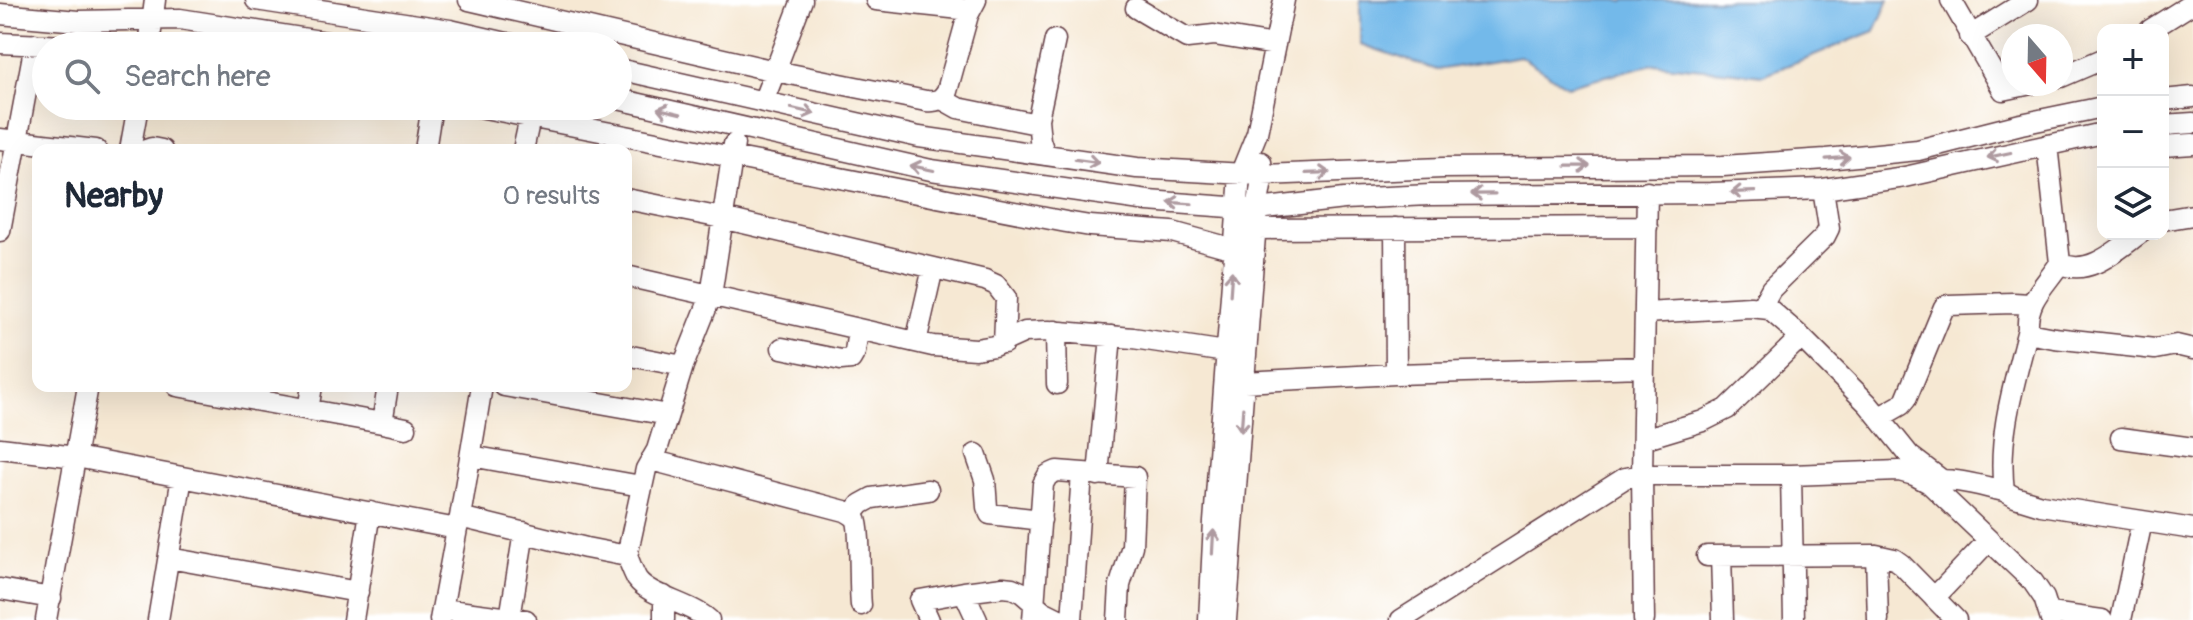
<!DOCTYPE html>
<meta charset="utf-8">
<style>
body{margin:0;font-family:Pangolin,sans-serif;background:#f6f6f7;color:#1f2937}
.controls{position:absolute;right:24px;top:24px;display:grid;overflow:hidden;border-radius:16px;box-shadow:0 8px 32px #0002}
.controls button{width:72px;height:72px;display:grid;place-items:center;padding:0;border:0;border-bottom:2px solid #e0e1e3;background:#fff;color:#1f2937;font:40px sans-serif}
.compass{position:absolute;left:2001px;top:24px;width:72px;height:72px;border-radius:50%;background:#fff;box-shadow:0 8px 32px #0002;rotate:160deg}
.list{margin:0;padding:0;list-style:none}
h2{display:flex;justify-content:space-between;align-items:center;height:104px;margin:0;padding:0 32px;font-size:34px}
h2 small{font-size:26px;font-weight:400;color:#747a83}
.icon{flex:none;width:44px;height:44px;fill:none;stroke:currentColor;stroke-width:2;stroke-linecap:round;stroke-linejoin:round}
.map{position:relative;flex:none;width:2193px;height:620px;overflow:hidden}
.search{position:absolute;background:#fff;box-shadow:0 8px 32px #0002;left:32px;top:32px;width:600px;height:88px;display:flex;align-items:center;gap:20px;box-sizing:border-box;padding:0 28px;border-radius:44px;color:#747a83;font-size:30px}
.panel{position:absolute;background:#fff;box-shadow:0 8px 32px #0002;left:32px;top:144px;width:600px;height:248px;border-radius:16px}
.map>svg:first-child{display:block}
.water{fill:#73b9ea;stroke:#5e6c8a;stroke-width:2}
.lines{fill:none;stroke-linecap:round;stroke-linejoin:round}
.minor-casing{stroke:#643d44;stroke-width:23}
.minor{stroke:#fff;stroke-width:20}
.oneway{stroke:#ae9aa0}
</style>
<div class="map">
<svg width="2193" height="620" viewBox="0 0 2193 620">
<rect width="100%" height="100%" fill="#fff"/>
<filter id="ink" filterUnits="userSpaceOnUse"><feTurbulence type="fractalNoise" baseFrequency=".0125" numOctaves="2"/><feDisplacementMap in="SourceGraphic" scale="16" xChannelSelector="R" yChannelSelector="G"/><feConvolveMatrix kernelMatrix="1 2 1 2 8 2 1 2 1" color-interpolation-filters="sRGB"/></filter>
<filter id="wash" filterUnits="userSpaceOnUse"><feTurbulence type="fractalNoise" baseFrequency=".006" numOctaves="4" result="noise"/><feDisplacementMap in="SourceGraphic" scale="32" xChannelSelector="R" yChannelSelector="G"/><feGaussianBlur stdDeviation="1.8" result="paint"/><feColorMatrix in="noise" values="0 0 0 0 0 0 0 0 0 0 0 0 0 0 0 0 0 1.4 0 .05"/><feComposite in="paint" operator="in"/></filter>
<g filter="url(#wash)">
<rect width="100%" height="100%" fill="#f6e8d3"/>
<path class="water" d="M1360 0H1617L1624 2 1626 0H1889L1875 31 1763 75 1653 64 1567 86 1520 56 1437 70 1360 44Z"/>
</g>
<g filter="url(#ink)">
<g class="lines">
<g class="minor-casing">
<path id="minor" d="M256 0 450 30 520 46
M469 0 775 71 802 0
M876 0 970 10
M1951 0 2003 90 2031 84
M1136 8 1187 38 1214 35 1275 45
M0 14 78 21 180 19 352 46
M2150 30 2193 3
M1970 36 2028 0
M0 43 66 46
M149 46 155 0
M618 69 919 137 1137 168 1263 175 1443 168 1723 166 1826 159 1918 150 2021 124 2103 107
M2061 77 2103 59
M618 99 931 170 1148 201 1257 209 1344 199 1430 195 1711 193 1823 189 1905 177 2103 133
M942 99 958 108 1037 124
M2163 100 2193 97
M763 102 775 71 926 101C937 102 941 100 947 91L968 15 976 0
M474 106 732 157 734 144
M2163 125 2193 123
M0 139 96 150
M2047 145 2060 263
M2163 146 2193 144
M130 150 138 106
M146 150 152 148 162 150
M425 150 432 106
M523 150 530 118
M1045 155 1040 140 1038 119 1055 40
M626 199 722 218 985 280 996 285 1006 298 1004 343
M2163 220 2193 215
M1395 228 1396 374
M1256 229 1647 227
M0 231 35 44
M2139 234C2117 250 2087 278 2060 263 2045 286 2026 300 2028 329L2033 334 2054 338 2155 349 2176 345 2193 349
M626 276 933 346 976 349 994 346 1025 332 1049 331 1133 338 1226 352
M1761 307 1771 289 1825 236 1829 228 1823 189
M1645 313 1750 307 1769 309 1801 337 1868 404 1910 456 1939 478
M2028 329C2015 381 1997 436 2004 491L2015 497 2041 505 2193 529
M1056 331 1057 384
M916 342 933 268
M782 348 841 360 851 359 855 352 858 329
M626 355 683 366
M1232 381 1244 382 1396 374 1644 367
M177 386 382 423
M388 386 382 423 406 428
M504 386 668 415
M308 410 312 386
M1880 417 1901 405 1906 399 1944 307 1948 305 2013 303 2030 304
M2121 438 2193 448
M1643 439 1703 421 1727 409 1801 337
M0 448 76 457 457 529 440 620
M976 454 985 480 987 507 990 514 1041 520
M471 456 641 486
M651 460 845 511C849 513 854 516 856 519 861 528 859 589 861 605
M1098 475 1111 336
M1791 475 1794 620
M1929 483C1948 475 1984 487 2004 491
M852 515 861 504 872 498 928 490
M460 517 482 386
M457 529 460 517 586 548 627 556 646 469 657 450 683 366 711 296 732 157 1066 222 1090 226 1172 232 1234 249
M1876 555 1894 559 1901 564 1956 620
M627 556C630 563 633 572 637 579 650 597 690 603 709 620
M1707 556 1876 555 1878 620
M1721 556 1723 620
M169 558 358 592
M0 589 51 598
M964 592 977 620
M1934 598 1989 540
M442 609 526 620
M2050 613 2102 620
M510 618 524 532
M46 620 88 386
M158 620 182 477
M353 620 370 512
M664 620V596
M929 620 920 600 964 592 1003 587 1012 588 1021 592 1043 611 1061 620
M1033 620 1043 484 1048 475 1057 471 1135 477 1132 546 1120 585 1118 620
M1072 620 1082 473
M1209 620 1214 522 1240 175 1257 133 1284 0
M1226 620 1257 209 1263 175 1261 162
M1401 620 1625 478 1642 475H1791L1899 471 1914 475 1929 483 2033 582 2044 598 2051 620
M1644 620 1642 475 1647 192
M2121 620 2142 521"/>
</g>
<use href="#minor" class="minor"/>
</g>
<defs><path id="oneway-shaft" d="M-6 0H5M1.5-3L5.5 0L1.5 3" fill="none" stroke-width="1.6" stroke-linecap="round" stroke-linejoin="round" transform="scale(2)"/></defs>
<g class="oneway">
<use href="#oneway-shaft" transform="translate(669 111) rotate(-167)"/>
<use href="#oneway-shaft" transform="translate(803 111) rotate(13)"/>
<use href="#oneway-shaft" transform="translate(1999 155) rotate(168)"/>
<use href="#oneway-shaft" transform="translate(1838 158) rotate(-5)"/>
<use href="#oneway-shaft" transform="translate(1087 161) rotate(8)"/>
<use href="#oneway-shaft" transform="translate(1578 166) rotate(-1)"/>
<use href="#oneway-shaft" transform="translate(922 168) rotate(-168)"/>
<use href="#oneway-shaft" transform="translate(1318 173) rotate(-2)"/>
<use href="#oneway-shaft" transform="translate(1743 192) rotate(178)"/>
<use href="#oneway-shaft" transform="translate(1483 194) rotate(179)"/>
<use href="#oneway-shaft" transform="translate(1180 203) rotate(-176)"/>
<use href="#oneway-shaft" transform="translate(1231 283) rotate(-86)"/>
<use href="#oneway-shaft" transform="translate(1242 420) rotate(94)"/>
<use href="#oneway-shaft" transform="translate(1213 542) rotate(-87)"/>
</g>
</g>
</svg>
<div class="controls">
<button>+</button>
<button>−</button>
<button><svg class="icon" aria-label="layers" viewBox="0 0 24 24"><path d="M12 4l9 5-9 5-9-5zM3 14l9 5 9-5"/></svg></button>
</div>
<svg class="compass" viewBox="-18 -18 36 36"><path d="M0-13l5 13h-10z" fill="#e53935"/><path d="M0 13l5-13h-10z" fill="#747a83"/></svg>
<div class="search"><svg class="icon" aria-label="search" viewBox="0 0 24 24"><circle cx="10" cy="10" r="6"/><path d="M15 15l6 6"/></svg>Search here</div>
<section class="panel">
<h2>Nearby<small>0 results</small></h2>
<ul class="list">
</ul>
</section>
</div>
